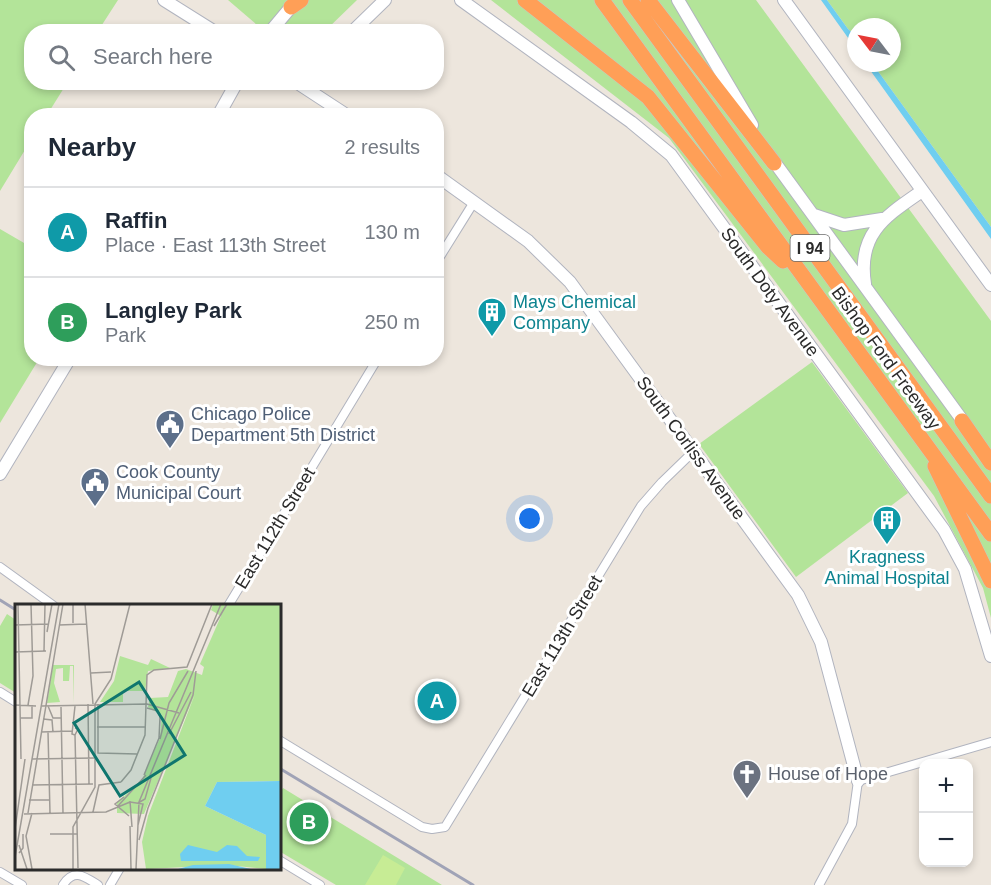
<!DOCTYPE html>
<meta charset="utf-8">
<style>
body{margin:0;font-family:Arial,sans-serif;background:#f6f6f7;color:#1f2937}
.controls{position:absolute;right:18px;bottom:18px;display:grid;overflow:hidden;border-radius:12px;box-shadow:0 3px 9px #0003}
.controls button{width:54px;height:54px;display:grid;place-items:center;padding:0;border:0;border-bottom:2px solid #e0e1e3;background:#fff;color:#1f2937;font:30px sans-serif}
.compass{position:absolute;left:847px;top:18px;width:54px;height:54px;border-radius:50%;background:#fff;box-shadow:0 3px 9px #0003;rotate:302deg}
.you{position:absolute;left:530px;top:519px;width:21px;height:21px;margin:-15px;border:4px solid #fff;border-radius:50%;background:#1a73e8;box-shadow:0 0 0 9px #1a73e833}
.badge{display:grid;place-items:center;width:39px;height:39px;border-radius:50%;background:#3c60fc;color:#fff;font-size:20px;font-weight:700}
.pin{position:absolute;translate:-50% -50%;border:3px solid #fff;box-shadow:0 2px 6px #0006}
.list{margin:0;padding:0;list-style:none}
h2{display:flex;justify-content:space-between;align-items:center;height:78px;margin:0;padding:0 24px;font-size:26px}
h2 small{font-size:20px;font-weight:400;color:#747a83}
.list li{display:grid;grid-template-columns:39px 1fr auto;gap:18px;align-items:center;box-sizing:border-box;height:90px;padding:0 24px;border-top:2px solid #e0e1e3}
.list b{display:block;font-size:22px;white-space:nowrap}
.list p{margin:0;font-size:20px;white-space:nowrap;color:#747a83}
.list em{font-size:20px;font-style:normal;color:#747a83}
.icon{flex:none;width:33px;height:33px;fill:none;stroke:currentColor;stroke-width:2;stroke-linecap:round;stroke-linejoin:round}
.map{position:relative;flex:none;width:991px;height:885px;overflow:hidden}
.search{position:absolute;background:#fff;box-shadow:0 3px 9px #0003;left:24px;top:24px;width:420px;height:66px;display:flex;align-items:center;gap:15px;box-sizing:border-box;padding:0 21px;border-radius:24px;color:#747a83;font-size:22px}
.panel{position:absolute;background:#fff;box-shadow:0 3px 9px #0003;left:24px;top:108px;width:420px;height:258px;border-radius:24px}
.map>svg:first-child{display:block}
.green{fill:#b3e499}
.pitch{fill:#c7ec95}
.water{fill:#6fcef0}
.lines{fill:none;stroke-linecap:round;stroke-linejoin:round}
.street-casing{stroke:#b1b4bf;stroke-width:10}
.secondary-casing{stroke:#b1b4bf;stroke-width:14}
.highway-casing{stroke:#c8c8c8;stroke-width:16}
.street{stroke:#fff;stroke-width:8}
.secondary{stroke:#fff;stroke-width:12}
.highway{stroke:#ff9f57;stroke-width:15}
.rail{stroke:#a0a3b6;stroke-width:3}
.labels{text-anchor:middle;stroke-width:6;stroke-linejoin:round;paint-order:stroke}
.shield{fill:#fff;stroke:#6b6b6b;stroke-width:1.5}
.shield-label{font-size:16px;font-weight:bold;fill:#2b2b2b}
.street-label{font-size:18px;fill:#2b2b2b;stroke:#fff}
.culture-label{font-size:18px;fill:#0d838f;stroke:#fff;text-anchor:start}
.service-label{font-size:18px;fill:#4e5e75;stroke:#fff;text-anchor:start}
.worship-label{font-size:18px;fill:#5b616d;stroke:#fff;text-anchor:start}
.inset-road{fill:none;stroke:#9f9b96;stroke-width:1.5}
.view{fill:#0f766e;fill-opacity:0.15;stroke:#0f766e;stroke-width:3}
.inset-edge{fill:none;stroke:#2b2b2b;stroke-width:3}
</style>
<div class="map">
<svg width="991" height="885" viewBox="0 0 991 885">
<rect width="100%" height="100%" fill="#ede6dd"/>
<path class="green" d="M0 0H118L98 31 32 32V82L67 83 47 115 32 116 31 140 0 191Z
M228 0H357L324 32 264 31Z
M491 0H756L991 321V618L983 588 934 496 669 138Z
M827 0H991V227L872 63H892V27H856V36L848 29Z
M0 229 31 247 32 358 39 359 0 423Z
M812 362 908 493 796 577 699 444Z
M7 614 16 620V693L0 683V626Z
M283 788 442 885H336L279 851V794Z"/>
<path class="pitch" d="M383 855 405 868 396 885H365Z"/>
<path class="water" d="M821 0H827L848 29 856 36V49Z
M865 63H872L991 227V239Z"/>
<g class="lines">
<g class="street-casing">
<path id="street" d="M436 263 474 202
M0 567 54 606
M228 606 378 358
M0 692 16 702
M279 740 422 827 432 829 445 827 641 506 662 482 694 451
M279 860 320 885
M0 872 22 885
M63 885C74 868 84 876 98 885
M110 885 120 868
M819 885 852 824 858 781 991 742"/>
</g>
<g class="secondary-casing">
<path id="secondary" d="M164 0 215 32
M461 0 631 122 671 155 944 530 965 569 991 656
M678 0 752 125
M784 0 991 285
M270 32 296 1
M352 32 385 0
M296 82 348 116
M218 116 237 82
M770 156 968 428
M436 175 528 241 570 282 798 595 821 642 858 781
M814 215 844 225 882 219
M865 284C857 233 886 216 922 191
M0 474 70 358"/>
</g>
<g class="highway-casing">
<path id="highway" d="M525 0 648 97 768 247 783 261
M602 0 991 534
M630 0 991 496
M648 0 774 163
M291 7 301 0
M962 421 991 463
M935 466 991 581"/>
</g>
<use href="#street" class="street"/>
<use href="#secondary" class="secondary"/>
<use href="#highway" class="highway"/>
<path class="rail" d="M0 600 16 610
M279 768 473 885"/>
</g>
<defs>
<g id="building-pin" transform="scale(1.5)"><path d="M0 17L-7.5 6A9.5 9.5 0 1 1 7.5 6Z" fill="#0f9aa8" stroke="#fff"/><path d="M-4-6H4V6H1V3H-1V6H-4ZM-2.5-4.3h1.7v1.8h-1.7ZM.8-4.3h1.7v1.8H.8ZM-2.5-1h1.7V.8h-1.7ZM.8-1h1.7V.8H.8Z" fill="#fff"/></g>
<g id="civic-pin" transform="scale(1.5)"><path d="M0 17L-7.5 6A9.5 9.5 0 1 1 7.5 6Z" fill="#5c6f8a" stroke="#fff"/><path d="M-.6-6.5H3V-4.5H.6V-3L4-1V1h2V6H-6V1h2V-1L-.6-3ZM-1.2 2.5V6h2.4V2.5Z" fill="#fff"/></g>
<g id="church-pin" transform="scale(1.5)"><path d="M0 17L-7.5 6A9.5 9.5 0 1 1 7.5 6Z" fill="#6b7280" stroke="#fff"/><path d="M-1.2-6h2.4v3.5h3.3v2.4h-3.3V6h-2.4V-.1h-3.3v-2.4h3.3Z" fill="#fff"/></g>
</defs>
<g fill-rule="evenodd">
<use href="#building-pin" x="492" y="312"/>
<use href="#civic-pin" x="170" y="424"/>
<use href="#civic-pin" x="95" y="482"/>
<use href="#building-pin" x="887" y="520"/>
<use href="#church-pin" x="747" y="774"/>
</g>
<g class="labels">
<rect class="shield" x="790.5" y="235" width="39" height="26" rx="4.5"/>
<g class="shield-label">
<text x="810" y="254">I 94</text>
</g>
<g class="street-label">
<text transform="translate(770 292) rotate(54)" y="6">South Doty Avenue</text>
<text transform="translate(886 358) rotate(54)" y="6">Bishop Ford Freeway</text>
<text transform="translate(691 448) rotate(54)" y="6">South Corliss Avenue</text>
<text transform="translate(275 528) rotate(-59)" y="6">East 112th Street</text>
<text transform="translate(562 636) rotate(-59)" y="6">East 113th Street</text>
</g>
<g class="culture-label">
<text x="513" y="308">Mays Chemical<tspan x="513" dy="21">Company</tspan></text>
<text x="887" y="563" text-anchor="middle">Kragness<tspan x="887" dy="21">Animal Hospital</tspan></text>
</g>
<g class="service-label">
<text x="191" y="420">Chicago Police<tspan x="191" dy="21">Department 5th District</tspan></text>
<text x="116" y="478">Cook County<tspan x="116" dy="21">Municipal Court</tspan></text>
</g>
<g class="worship-label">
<text x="768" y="780">House of Hope</text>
</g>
</g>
<g transform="translate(15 604)">
<rect width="266" height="266" fill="#ede6dd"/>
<path d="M198 0H265V177L202 178 190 202 251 231V265L212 261 131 265 127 238 133 212 180 90 129 210 102 209V198L126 178 145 134 147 111 133 103 135 94 153 93 163 67 171 65 187 71 189 63 185 60 206 12 196 6ZM105 52 133 61 136 55 155 64 133 67 130 87H108V98H85L99 77ZM38 61H59V100L58 62H55L54 77H48V64L41 65 39 79 45 98 32 99Z" fill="#b3e499"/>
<path d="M265 177V265H251V231L190 202 202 178ZM173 241 202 248 212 241 222 242 232 252 245 253 243 257H166L165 250ZM214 260 236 265H163L178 261Z" fill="#6fcef0"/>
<path class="inset-road" d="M3 0 6 155M58 0V19M70 0 78 100M0 21 34 20M44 21 71 20M199 22 212 0M32 28 37 0M29 47 30 0M0 48 31 47M76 69 96 68M73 100 74 180M83 100V149L122 150M0 101 21 102M13 101 18 72 16 0M27 102 132 100 164 109M33 102 38 114H46M60 102 57 130 60 131M46 103 48 209M5 114H17V101M28 115 37 116 38 128M82 123H131M60 124 63 125 60 131 63 264M26 128 57 127M33 128 35 209M154 130 176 88M145 135 154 99 173 67M17 155 79 154M129 171 144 134 145 113 143 107 132 104M106 178 116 166 130 131 132 71 139 66 172 63 197 0M17 181 78 180M109 193 100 200 114 212M14 196H34M115 197 117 223M115 198 128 200 123 221M123 199 130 195 136 174M103 202 131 171M78 208 84 181 106 178M13 209 48 0M9 210 91 208 115 198M115 222 116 265M0 225 10 155M35 230H62M124 236 133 204 178 91 181 67M4 241 12 265M4 249 8 244V230M0 253 44 0M17 265 11 232 17 209M58 265V223L80 183V100L96 75 115 0M121 265 124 198 206 0"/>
<path class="view" d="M124 78 170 151 105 192 59 119Z"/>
<rect width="266" height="266" class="inset-edge"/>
</g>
</svg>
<div class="controls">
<button>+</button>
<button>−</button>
</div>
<svg class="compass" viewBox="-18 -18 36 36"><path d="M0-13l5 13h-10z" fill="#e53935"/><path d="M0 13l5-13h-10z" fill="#747a83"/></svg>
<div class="you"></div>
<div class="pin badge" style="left:437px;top:701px;background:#0f9aa8">A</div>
<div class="pin badge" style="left:309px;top:822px;background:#2e9e5b">B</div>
<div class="search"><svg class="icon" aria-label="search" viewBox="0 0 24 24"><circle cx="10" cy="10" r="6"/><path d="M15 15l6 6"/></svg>Search here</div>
<section class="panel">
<h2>Nearby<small>2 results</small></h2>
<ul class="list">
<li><span class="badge" style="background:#0f9aa8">A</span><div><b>Raffin</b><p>Place · East 113th Street</p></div><em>130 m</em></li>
<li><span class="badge" style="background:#2e9e5b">B</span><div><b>Langley Park</b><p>Park</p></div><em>250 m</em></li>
</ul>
</section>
</div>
